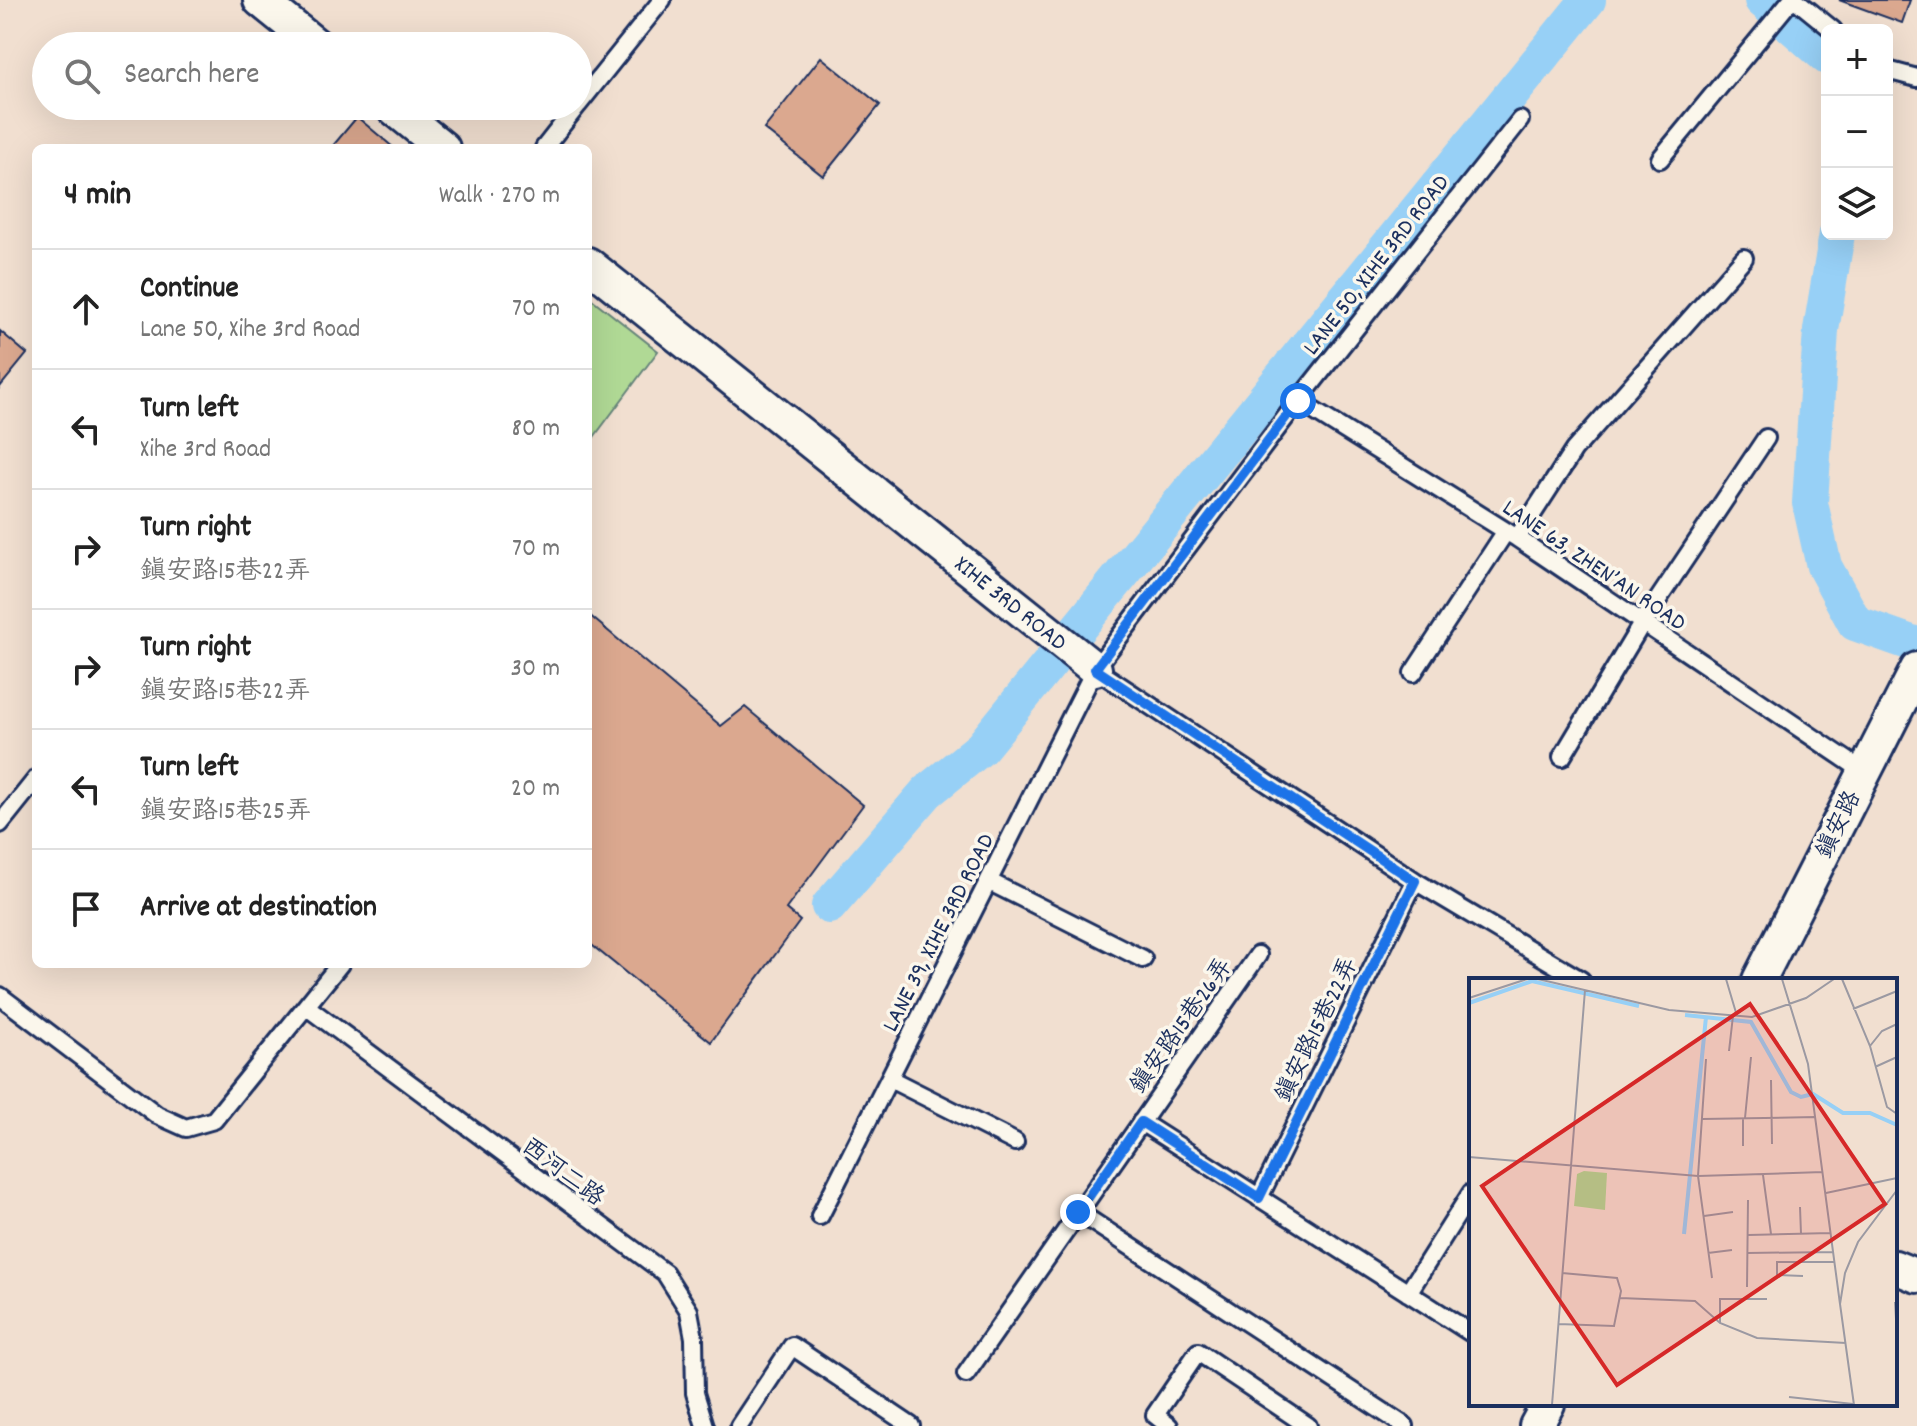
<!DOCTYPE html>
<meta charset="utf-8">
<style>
body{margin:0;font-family:Dekko,"LXGW WenKai TC",sans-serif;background:#f2f2f2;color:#222}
.controls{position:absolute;right:24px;top:24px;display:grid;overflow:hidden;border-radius:12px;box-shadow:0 8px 32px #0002}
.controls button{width:72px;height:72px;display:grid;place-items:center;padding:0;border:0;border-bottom:2px solid #e0e0e0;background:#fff;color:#222;font:40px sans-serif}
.stop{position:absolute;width:24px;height:24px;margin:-18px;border:6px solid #1a73e8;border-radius:50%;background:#fff}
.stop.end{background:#1a73e8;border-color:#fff;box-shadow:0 2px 8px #0008}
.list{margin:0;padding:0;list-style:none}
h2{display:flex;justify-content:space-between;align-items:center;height:104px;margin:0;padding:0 32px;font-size:34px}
h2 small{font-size:26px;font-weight:400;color:#767676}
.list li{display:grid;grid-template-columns:52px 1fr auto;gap:24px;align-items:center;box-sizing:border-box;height:120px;padding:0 32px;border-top:2px solid #e0e0e0}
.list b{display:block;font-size:30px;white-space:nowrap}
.list p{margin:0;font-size:26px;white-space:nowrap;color:#767676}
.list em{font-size:26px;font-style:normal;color:#767676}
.icon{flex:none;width:44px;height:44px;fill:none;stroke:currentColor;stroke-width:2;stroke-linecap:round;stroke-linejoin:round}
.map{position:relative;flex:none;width:1917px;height:1426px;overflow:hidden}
.search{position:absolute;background:#fff;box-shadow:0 8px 32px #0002;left:32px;top:32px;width:560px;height:88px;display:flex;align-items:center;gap:20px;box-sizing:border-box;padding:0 28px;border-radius:44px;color:#767676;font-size:30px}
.panel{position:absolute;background:#fff;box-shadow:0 8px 32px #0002;left:32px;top:144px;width:560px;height:824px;border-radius:12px}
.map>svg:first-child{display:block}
.green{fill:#b0d995;stroke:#66847a;stroke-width:2}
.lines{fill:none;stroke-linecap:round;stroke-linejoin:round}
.canal{stroke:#97d0f6;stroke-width:36}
.building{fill:#dba88f;stroke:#1b2f5e;stroke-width:2}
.service-casing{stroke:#1b2f5e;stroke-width:22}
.minor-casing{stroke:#1b2f5e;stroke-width:38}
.service{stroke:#fbf7ec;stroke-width:16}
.minor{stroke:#fbf7ec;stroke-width:32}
.route{stroke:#1a73e8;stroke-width:10}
.labels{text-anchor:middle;stroke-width:7;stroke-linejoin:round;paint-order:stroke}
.street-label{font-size:24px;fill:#1b2f5e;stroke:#fbf7ec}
.inset-river{fill:none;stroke:#97d0f6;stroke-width:4}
.inset-road{fill:none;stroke:#9b99a2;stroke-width:2}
.view{fill:#d62828;fill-opacity:0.15;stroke:#d62828;stroke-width:4}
.inset-edge{fill:none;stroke:#1b2f5e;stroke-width:4}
</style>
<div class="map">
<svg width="1917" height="1426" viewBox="0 0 1917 1426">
<rect width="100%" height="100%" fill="#f1dfd0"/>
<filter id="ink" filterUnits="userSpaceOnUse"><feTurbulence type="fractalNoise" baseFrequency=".0125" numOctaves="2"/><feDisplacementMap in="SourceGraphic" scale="16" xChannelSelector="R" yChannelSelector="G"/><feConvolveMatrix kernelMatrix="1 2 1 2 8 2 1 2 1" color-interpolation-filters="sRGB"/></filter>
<g filter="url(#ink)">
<path class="green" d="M588 296 658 351 588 445Z"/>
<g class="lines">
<path class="canal" d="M1762 0 1827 57
M1837 234 1821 330 1810 503 1824 566 1855 623 1917 645
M829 906 927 792 981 748 1588 0"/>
</g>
<path class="building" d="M1839 0H1910L1902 23Z
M821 57 880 105 823 176 764 129Z
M357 117 394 148H331Z
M0 331 27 354 0 387Z
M588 614 721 726 745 707 863 805 786 909 800 921 711 1042 588 942Z"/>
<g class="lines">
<g class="service-casing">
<path id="service" d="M1796 0 1833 30
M1887 70 1917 78
M578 105 662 0
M544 148 577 106
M1660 159 1791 0
M1298 401 1517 538 1863 771
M1517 538 1574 450 1744 258
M1095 669 1415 881 1581 980
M1413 673 1506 531
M1562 757 1641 625 1766 438
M0 824 36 779
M990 882 1143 959
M0 996 157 1115 186 1128 214 1120 340 964
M307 1007 665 1273 689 1311 694 1338 695 1393 705 1426
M890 1079 1015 1142
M1141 1122 1471 1333
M1259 1198 1415 881
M1078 1212 1405 1426
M820 1216 1095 669 1298 401 1520 120
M1408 1293 1471 1193
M966 1374 1258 955
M739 1426 792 1346 911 1426
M1169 1426 1155 1415 1198 1352 1308 1426"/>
</g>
<g class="minor-casing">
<g id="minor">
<path d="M260 0 317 46"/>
<path d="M391 106 443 148"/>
<path id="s1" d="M588 264 1095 669"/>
<path d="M1759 980 1917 669"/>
<path d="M1895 1267 1917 1276"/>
<path d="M1536 1426 1548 1404"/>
</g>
</g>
<use href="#service" class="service"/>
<use href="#minor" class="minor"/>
</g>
</g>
<g class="lines" filter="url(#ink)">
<path class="route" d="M1078 1212 1141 1122 1259 1198 1415 881 1095 669 1298 401"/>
</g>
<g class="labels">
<g class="street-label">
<text transform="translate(1375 264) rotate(-52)" y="8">LANE 50, XIHE 3RD ROAD</text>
<text transform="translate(1595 564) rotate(34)" y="8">LANE 63, ZHEN’AN ROAD</text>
<text dy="8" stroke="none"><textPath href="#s1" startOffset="542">XIHE 3RD ROAD</textPath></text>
<text transform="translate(1837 824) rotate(-64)" y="8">鎮安路</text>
<text transform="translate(937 932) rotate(-63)" y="8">LANE 39, XIHE 3RD ROAD</text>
<text transform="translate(1180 1025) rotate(-55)" y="8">鎮安路15巷26弄</text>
<text transform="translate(1315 1029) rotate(-64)" y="8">鎮安路15巷22弄</text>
<text transform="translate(564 1171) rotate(37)" y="8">西河二路</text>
</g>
</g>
<g transform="translate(1469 978)">
<rect width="428" height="428" fill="#f1dfd0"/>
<path d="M115 193 138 195 136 232 105 228 108 196Z" fill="#b0d995"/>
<path class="inset-river" d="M0 25 63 3 170 28M216 37 282 44 322 114 332 119 344 116 374 135H401L428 147M215 256 237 39"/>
<path class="inset-road" d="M69 1 200 32 283 39 337 20 365 1M257 1 268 38M313 1 339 86 371 326M373 1 401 68 418 129 428 136M0 20 58 1M384 31 428 13M401 68 413 53 428 46M260 73 264 38M237 81 229 198 243 300M406 89 428 79M302 102 303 166M274 140V168M276 140 282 79M233 141 347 139M0 179 229 198 354 194M294 197 302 256M357 215 428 200M331 229 332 256M235 238 264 234M279 257 362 255M239 275 263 272M278 275 364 274M334 298 308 297V284H365M278 309 279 222M151 320 226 323 251 345 288 360 377 365M426 324 428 358M251 345V321H298M89 346 145 348 152 313 148 300 93 295M320 419 384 426M83 427 116 12M385 427 371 326 376 295 389 264 428 212"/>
<path class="view" d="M281 26 416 226 148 407 13 208Z"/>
<rect width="428" height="428" class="inset-edge"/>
</g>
</svg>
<div class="controls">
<button>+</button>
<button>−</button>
<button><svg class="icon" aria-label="layers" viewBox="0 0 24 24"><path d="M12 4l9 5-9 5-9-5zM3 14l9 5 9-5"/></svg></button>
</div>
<div class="stop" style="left:1298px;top:401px"></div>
<div class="stop end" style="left:1078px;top:1212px"></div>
<div class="search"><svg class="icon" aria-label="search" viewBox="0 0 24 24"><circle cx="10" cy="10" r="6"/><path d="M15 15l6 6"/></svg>Search here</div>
<section class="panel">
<h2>4 min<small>Walk · 270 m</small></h2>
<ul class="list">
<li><svg class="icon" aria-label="ahead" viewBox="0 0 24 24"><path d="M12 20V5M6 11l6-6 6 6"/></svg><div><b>Continue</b><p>Lane 50, Xihe 3rd Road</p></div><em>70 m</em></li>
<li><svg class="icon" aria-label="left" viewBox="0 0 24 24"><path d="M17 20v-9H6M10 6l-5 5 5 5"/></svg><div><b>Turn left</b><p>Xihe 3rd Road</p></div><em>80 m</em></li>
<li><svg class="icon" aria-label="right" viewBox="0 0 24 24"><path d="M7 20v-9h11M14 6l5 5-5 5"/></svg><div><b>Turn right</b><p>鎮安路15巷22弄</p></div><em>70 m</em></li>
<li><svg class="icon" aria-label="right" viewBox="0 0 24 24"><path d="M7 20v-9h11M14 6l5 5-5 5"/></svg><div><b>Turn right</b><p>鎮安路15巷22弄</p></div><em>30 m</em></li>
<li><svg class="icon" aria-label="left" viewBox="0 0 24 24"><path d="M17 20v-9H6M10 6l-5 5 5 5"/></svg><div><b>Turn left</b><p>鎮安路15巷25弄</p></div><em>20 m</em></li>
<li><svg class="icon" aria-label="arrive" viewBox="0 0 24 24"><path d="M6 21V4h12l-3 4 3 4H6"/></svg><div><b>Arrive at destination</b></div></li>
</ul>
</section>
</div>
